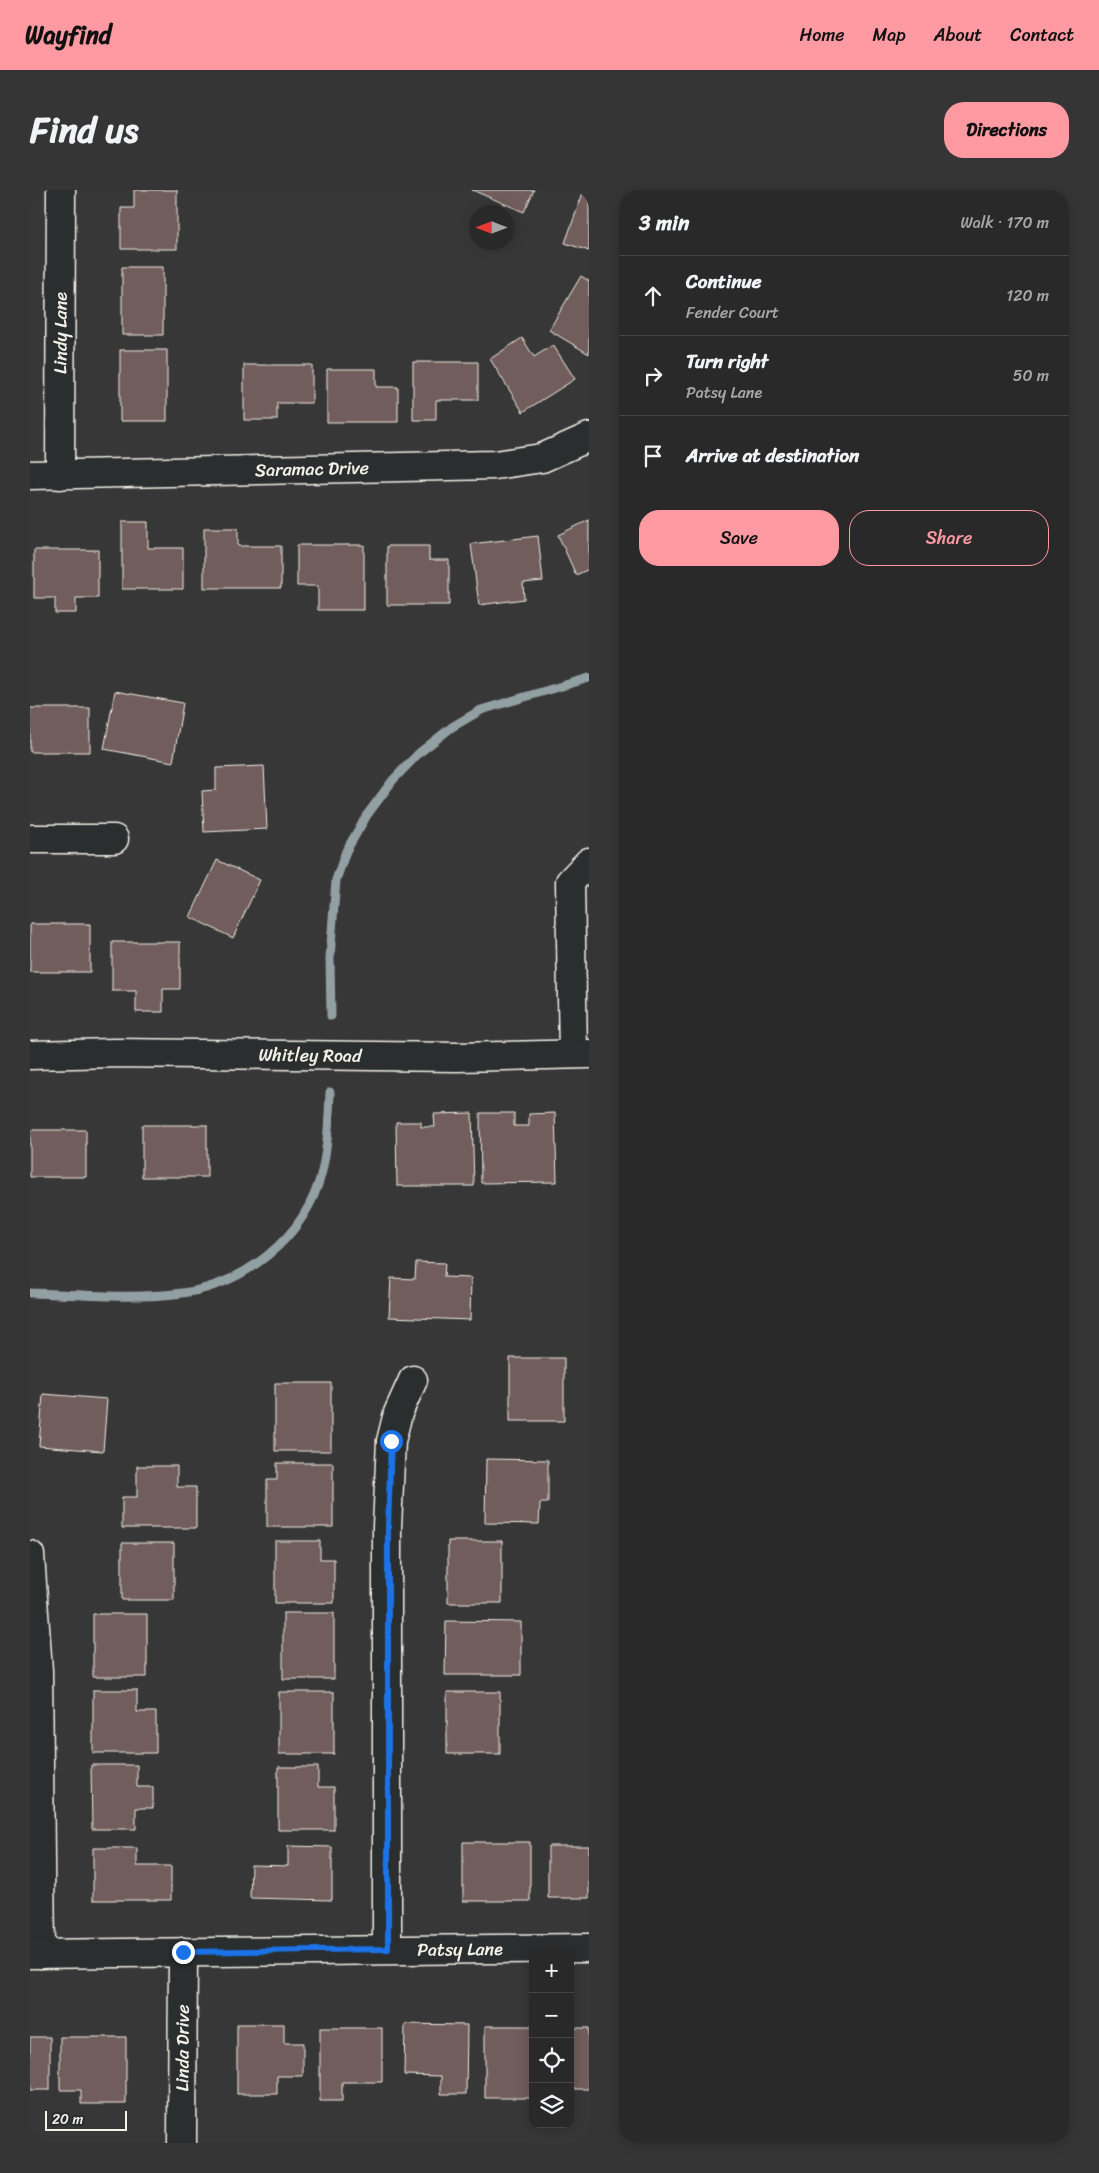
<!DOCTYPE html>
<meta charset="utf-8">
<style>
body{margin:0;font-family:Sriracha,sans-serif;background:#363535;color:#f1f3f6}
.controls{position:absolute;right:15px;bottom:15px;display:grid;overflow:hidden;border-radius:10px;box-shadow:0 2px 12px #0003}
.controls button{width:45px;height:45px;display:grid;place-items:center;padding:0;border:0;border-bottom:1px solid #464546;background:#2a2929;color:#f1f3f6;font:25px sans-serif}
.compass{position:absolute;left:439px;top:15px;width:45px;height:45px;border-radius:50%;background:#2a2929;box-shadow:0 2px 12px #0003;rotate:270deg}
.scale{position:absolute;left:15px;bottom:12px;width:82px;box-sizing:border-box;padding-left:5px;border:2px solid #f4f1e8;border-top:0;font-size:14px;line-height:18px;white-space:nowrap;color:#f4f1e8;-webkit-text-stroke:4px #2a2d2e;paint-order:stroke}
.stop{position:absolute;width:15px;height:15px;margin:-11px;border:4px solid #1a73e8;border-radius:50%;background:#fff}
.stop.end{background:#1a73e8;border-color:#fff;box-shadow:0 1px 5px #0008}
.list{margin:0;padding:0;list-style:none}
h2{display:flex;justify-content:space-between;align-items:center;height:65px;margin:0;padding:0 20px;font-size:21px}
h2 small{font-size:16px;font-weight:400;color:#a5a6a8}
.list li{display:grid;grid-template-columns:32px 1fr auto;gap:15px;align-items:center;box-sizing:border-box;height:80px;padding:0 20px;border-top:1px solid #464546}
.list b{display:block;font-size:19px;white-space:nowrap}
.list p{margin:0;font-size:16px;white-space:nowrap;color:#a5a6a8}
.list em{font-size:16px;font-style:normal;color:#a5a6a8}
.actions{display:flex;gap:10px;padding:15px 20px}
.actions a{flex:1;padding:11px 0;border:1px solid #ff9aa2;border-radius:20px;text-align:center;font-size:18px;color:#ff9aa2}
.actions .main{background:#ff9aa2;color:#111}
.icon{flex:none;width:28px;height:28px;fill:none;stroke:currentColor;stroke-width:2;stroke-linecap:round;stroke-linejoin:round}
.map{position:relative;flex:none;width:559px;height:1953px;overflow:hidden;border-radius:20px}
header{display:flex;align-items:center;gap:30px;box-sizing:border-box;height:70px;padding:0 25px;background:#ff9aa2;color:#111}
header strong{font-size:24px}
nav{display:flex;gap:28px;margin-inline-start:auto;font-size:18px}
.intro{display:flex;align-items:center;justify-content:space-between;box-sizing:border-box;height:120px;padding:0 30px}
h1{margin:0;font-size:35px}
.button{padding:12px 22px;border-radius:20px;background:#ff9aa2;color:#111;font-size:18px;font-weight:700}
main{display:flex;gap:30px;padding:0 30px}
aside{flex:1;background:#2a2929;border-radius:20px;box-shadow:0 2px 12px #0003}
.map>svg:first-child{display:block}
.lines{fill:none;stroke-linecap:round;stroke-linejoin:round}
.stream{stroke:#92a0a3;stroke-width:9}
.building{fill:#6f5d5b;stroke:#f4f1e8}
.minor-casing{stroke:#f4f1e8;stroke-width:31}
.minor{stroke:#2a2d2e;stroke-width:28}
.route{stroke:#1a73e8;stroke-width:6}
.labels{text-anchor:middle;stroke-width:4.5;stroke-linejoin:round;paint-order:stroke}
.street-label{font-size:18px;fill:#f4f1e8;stroke:#2a2d2e}
</style>
<header>
<strong>Wayfind</strong>
<nav><a>Home</a><a>Map</a><a>About</a><a>Contact</a></nav>
</header>
<div class="intro"><h1>Find us</h1><a class="button">Directions</a></div>
<main>
<div class="map">
<svg width="559" height="1953" viewBox="0 0 559 1953">
<rect width="100%" height="100%" fill="#383737"/>
<filter id="ink" filterUnits="userSpaceOnUse"><feTurbulence type="fractalNoise" baseFrequency=".02" numOctaves="2"/><feDisplacementMap in="SourceGraphic" scale="10" xChannelSelector="R" yChannelSelector="G"/><feConvolveMatrix kernelMatrix="1 2 1 2 8 2 1 2 1" color-interpolation-filters="sRGB"/></filter>
<g filter="url(#ink)">
<g class="lines">
<path class="stream" d="M301 826 300 768 306 690 316 661 337 625 363 590 389 563 422 537 451 520 559 488
M0 1103C46 1104 99 1109 144 1104 212 1098 276 1048 292 981 298 955 299 928 300 902"/>
</g>
<path class="building" d="M104 0H147V59H91V18H104Z
M442 0H504L494 22Z
M554 0H559V61L535 53Z
M92 77H133V145H92Z
M551 86 559 91V164L519 140Z
M492 148 504 167 523 155 545 189 493 222 460 169Z
M90 160H137V231H90Z
M383 172H448V210H406V230H383Z
M214 175H282V213H247V230H214Z
M297 179H346V197H368V232H297Z
M559 330V379L546 385 528 345Z
M92 332H118V358H153V399H92Z
M174 338H208V356H251V398H174Z
M508 346 513 391 493 393 494 409 449 415 441 354Z
M267 355H334V420H288V396H267Z
M357 356H399V370H419V415H357Z
M4 360H68V408H46V423H25V408H4Z
M85 501 153 513 143 572 74 559Z
M0 518H60V562H0Z
M234 576 237 639 174 642 172 601 186 600V578Z
M187 670 230 690 203 748 160 727Z
M0 734H60V782H0Z
M82 752H150V799H133V822H106V801H82Z
M442 923 444 996H367L366 932H391V937H405L404 924Z
M450 923H484V936H499V924L525 923 527 992 451 993Z
M112 935H177V987H112Z
M0 940H56V987H0Z
M386 1072 415 1073 414 1087 441 1088 440 1130 359 1127 361 1088 385 1089Z
M480 1168H534V1231H480Z
M245 1193H301V1261H245Z
M13 1204 77 1209 73 1261 9 1256Z
M456 1269 518 1270V1313H510L509 1334 455 1333Z
M247 1273H303V1337H237V1290H247Z
M107 1276H147V1297H166V1338H92V1307H107Z
M245 1351H290V1369H304V1413H245Z
M418 1351H472V1413H418Z
M92 1353H144V1410H92Z
M253 1423H304V1489H253Z
M63 1424H117V1487H63Z
M416 1431 491 1432V1485H415Z
M63 1500H107V1522H126V1563H63Z
M249 1502H304V1564H249Z
M417 1502H470V1564H417Z
M61 1575H107V1597H123V1618H106V1639H62Z
M248 1577H288V1597H304V1640H248Z
M433 1652H500V1711H433Z
M258 1656 302 1657V1710L220 1708 221 1675 258 1676Z
M518 1656H559V1708H518Z
M63 1658H107V1676H141V1710H63Z
M207 1834H254V1853H273V1886H247V1904H207Z
M375 1834 437 1835 436 1904H411V1886L374 1885Z
M455 1836H503V1908H455Z
M290 1838H352V1892H312V1911H290Z
M541 1838H559V1899H541Z
M0 1847H20V1900H0Z
M30 1847H96V1914H51V1900H30Z"/>
<g class="lines">
<g class="minor-casing">
<g id="minor">
<path id="s1" d="M0 285 465 275 512 268 559 247"/>
<path id="s2" d="M30 285 31 0"/>
<path d="M0 649H84"/>
<path d="M543 864 540 692 559 672"/>
<path id="s3" d="M0 865 85 863 427 867 559 864"/>
<path d="M0 1365 8 1481 11 1764"/>
<path d="M357 1759V1337L361 1251 368 1223 383 1190"/>
<path id="s4" d="M0 1764 559 1758"/>
<path id="s5" d="M152 1953 153 1762"/>
</g>
</g>
<use href="#minor" class="minor"/>
</g>
</g>
<g class="lines" filter="url(#ink)">
<path class="route" d="M153 1762 358 1759V1337L361 1251"/>
</g>
<g class="labels">
<g class="street-label">
<text dy="6" stroke="none"><textPath href="#s2" startOffset="142">Lindy Lane</textPath></text>
<text dy="6" stroke="none"><textPath href="#s1" startOffset="282">Saramac Drive</textPath></text>
<text dy="6" stroke="none"><textPath href="#s3" startOffset="280">Whitley Road</textPath></text>
<text dy="6" stroke="none"><textPath href="#s4" startOffset="430">Patsy Lane</textPath></text>
<text dy="6" stroke="none"><textPath href="#s5" startOffset="95">Linda Drive</textPath></text>
</g>
</g>
</svg>
<div class="controls">
<button>+</button>
<button>−</button>
<button><svg class="icon" aria-label="locate" viewBox="0 0 24 24"><circle cx="12" cy="12" r="6"/><path d="M12 2v4M12 18v4M2 12h4M18 12h4"/></svg></button>
<button><svg class="icon" aria-label="layers" viewBox="0 0 24 24"><path d="M12 4l9 5-9 5-9-5zM3 14l9 5 9-5"/></svg></button>
</div>
<svg class="compass" viewBox="-18 -18 36 36"><path d="M0-13l5 13h-10z" fill="#e53935"/><path d="M0 13l5-13h-10z" fill="#a5a6a8"/></svg>
<div class="scale">20 m</div>
<div class="stop" style="left:361px;top:1251px"></div>
<div class="stop end" style="left:153px;top:1762px"></div>
</div>
<aside>
<h2>3 min<small>Walk · 170 m</small></h2>
<ul class="list">
<li><svg class="icon" aria-label="ahead" viewBox="0 0 24 24"><path d="M12 20V5M6 11l6-6 6 6"/></svg><div><b>Continue</b><p>Fender Court</p></div><em>120 m</em></li>
<li><svg class="icon" aria-label="right" viewBox="0 0 24 24"><path d="M7 20v-9h11M14 6l5 5-5 5"/></svg><div><b>Turn right</b><p>Patsy Lane</p></div><em>50 m</em></li>
<li><svg class="icon" aria-label="arrive" viewBox="0 0 24 24"><path d="M6 21V4h12l-3 4 3 4H6"/></svg><div><b>Arrive at destination</b></div></li>
</ul>
<div class="actions"><a class="main">Save</a><a>Share</a></div>
</aside>
</main>
